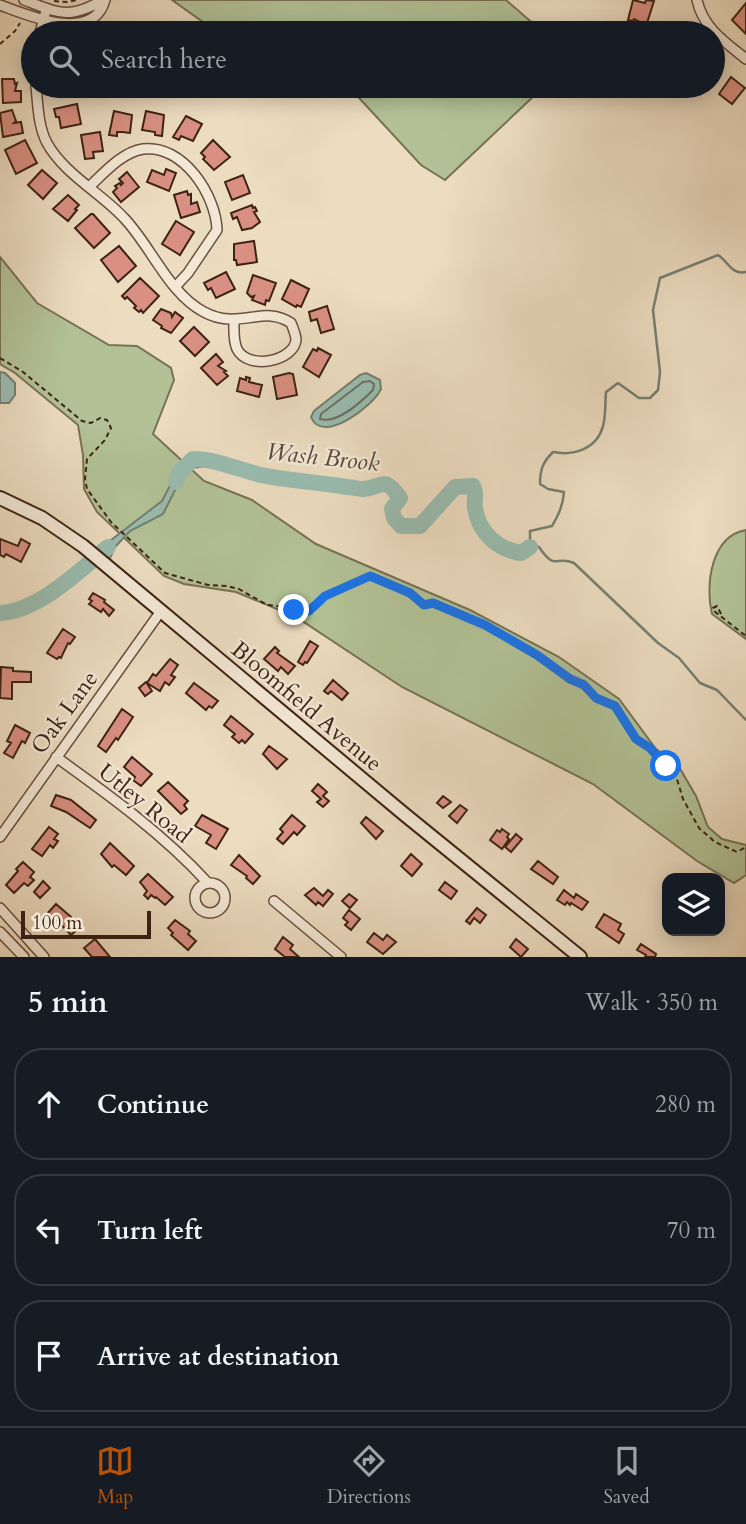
<!DOCTYPE html>
<meta charset="utf-8">
<style>
body{margin:0;font-family:Cardo,serif;background:#20242c;color:#f1f3f6}
.controls{position:absolute;right:21px;bottom:21px;display:grid;overflow:hidden;border-radius:14px;box-shadow:0 4px 18px #0003}
.controls button{width:63px;height:63px;display:grid;place-items:center;padding:0;border:0;border-bottom:2px solid #363941;background:#171b24;color:#f1f3f6;font:35px sans-serif}
.scale{position:absolute;left:21px;bottom:18px;width:130px;box-sizing:border-box;padding-left:7px;border:4px solid #3e2314;border-top:0;font-size:19px;line-height:24px;white-space:nowrap;color:#3e2314;-webkit-text-stroke:5px #f3e8d6;paint-order:stroke}
.stop{position:absolute;width:21px;height:21px;margin:-16px;border:5px solid #1a73e8;border-radius:50%;background:#fff}
.stop.end{background:#1a73e8;border-color:#fff;box-shadow:0 2px 7px #0008}
.list{margin:0;padding:0;list-style:none}
h2{display:flex;justify-content:space-between;align-items:center;height:91px;margin:0;padding:0 28px;font-size:30px}
h2 small{font-size:23px;font-weight:400;color:#9ea1a6}
.list li{display:grid;grid-template-columns:46px 1fr auto;gap:21px;align-items:center;box-sizing:border-box;height:112px;margin:0 14px 14px;padding:0 14px;border:2px solid #363941;border-radius:28px}
.list b{display:block;font-size:26px;white-space:nowrap}
.list em{font-size:23px;font-style:normal;color:#9ea1a6}
.icon{flex:none;width:38px;height:38px;fill:none;stroke:currentColor;stroke-width:2;stroke-linecap:round;stroke-linejoin:round}
.map{position:relative;flex:none;width:746px;height:957px;overflow:hidden}
.search{position:absolute;background:#171b24;box-shadow:0 4px 18px #0003;left:21px;right:21px;top:21px;height:77px;display:flex;align-items:center;gap:18px;box-sizing:border-box;padding:0 24px;border-radius:38px;color:#9ea1a6;font-size:26px}
.sheet{height:469px;background:#171b24}
nav{display:flex;justify-content:space-around;align-items:center;box-sizing:border-box;height:98px;border-top:2px solid #363941;background:#171b24;font-size:19px;color:#9ea1a6}
nav a{display:grid;justify-items:center;gap:4px}
nav .on{color:#b45309}
.map>svg:first-child{display:block}
.green{fill:#b2c296;stroke:#787255;stroke-width:2}
.water{fill:#99bcaf;stroke:#757f71;stroke-width:2}
.lines{fill:none;stroke-linecap:round;stroke-linejoin:round}
.shore{stroke:#6c7062;stroke-width:2}
.stream{stroke:#757f71;stroke-width:2.5}
.river{stroke:#99bcaf;stroke-width:16}
.building{fill:#d99082;stroke:#3e2314;stroke-width:2}
.minor-casing{stroke:#6a513f;stroke-width:12}
.secondary-casing{stroke:#3e2314;stroke-width:16}
.path{stroke:#3e2314;stroke-width:2;stroke-dasharray:5 3.5;stroke-linecap:butt}
.minor{stroke:#f3e8d6;stroke-width:9}
.secondary{stroke:#f3e8d6;stroke-width:12}
.route{stroke:#1a73e8;stroke-width:9}
.labels{text-anchor:middle;stroke-width:5;stroke-linejoin:round;paint-order:stroke}
.street-label{font-size:23px;fill:#3e2314;stroke:#f3e8d6}
.water-label{font-size:24px;font-style:italic;fill:#55493b;stroke:#f3e8d6}
</style>
<div class="map">
<svg width="746" height="957" viewBox="0 0 746 957">
<rect width="100%" height="100%" fill="#ecdcc0"/>
<filter id="stains"><feTurbulence type="fractalNoise" baseFrequency=".00286" numOctaves="4"/><feColorMatrix values="0 0 0 0 .2 0 0 0 0 .09 0 0 0 0 .02 0 0 0 .5 -.17"/></filter>
<radialGradient id="worn" r=".72"><stop offset=".6" stop-color="#630" stop-opacity="0"/><stop offset="1" stop-color="#630" stop-opacity=".3"/></radialGradient>
<path class="green" d="M172 0H506L544 33 217 32Z
M348 86H542L537 93 445 180 421 165Z
M0 257 37 303 109 345 137 346 171 368 174 380 153 434 204 481 252 500 316 544 470 610 559 657 619 699 656 749 679 767 696 796 708 827 722 839 746 845V875L734 883 697 861 593 784 402 687 296 617 236 592 184 584 164 576 97 512 84 489 83 455 78 425 15 373 0 364Z
M746 530V639L712 614C705 585 711 536 746 530Z"/>
<path class="water" d="M0 372 5 373 15 383V395L9 403H0Z
M366 373 380 380 381 389C374 405 322 446 311 417L314 411 360 375Z
M204 457 230 460 228 469 215 465 192 468 183 474 163 514 130 531 115 547 109 560 98 550 162 501 178 470Z"/>
<g class="lines">
<path class="shore" d="M370 381 374 384 373 390C361 402 338 424 320 419L321 414 363 382Z"/>
<path class="stream" d="M746 272C731 275 728 261 718 255L660 278 653 310 660 372 658 390 650 398H639L618 383 606 392C605 402 606 416 603 426 597 449 574 456 553 452 543 462 540 469 540 484L548 489 564 492C563 505 559 514 552 526L530 531V547H539C556 572 555 555 574 563L658 643 679 658 700 683 717 690 746 720"/>
<path class="river" d="M176 482 179 473 193 459C216 459 239 470 261 475 290 481 319 482 347 487 352 487 358 489 363 489 383 488 383 474 400 498L392 509 394 518 401 526H420L455 487 473 486C477 493 474 499 475 508 479 533 497 549 521 553L530 547
M0 613C39 611 79 571 108 547"/>
</g>
<path class="building" d="M633 0 645 3 646 0 654 1 647 23 644 24 634 19 633 21 628 20Z
M746 3V34L732 20Z
M731 77 745 88 732 104 719 94Z
M2 79H14L15 84 17 83 15 91H21V102L3 103Z
M55 86H74L75 91 56 95Z
M77 104 81 124 61 128 59 117H56L54 109Z
M12 110 16 121 14 123 21 122 23 133 3 137 0 113Z
M114 111 132 115 130 133 122 132H117V136L109 135Z
M146 111 164 115 162 136 155 135V132L142 130Z
M186 116 202 124 193 141 181 136 179 140 173 137Z
M100 132 103 151 93 152 94 158 85 159 81 135Z
M25 140 37 163 16 174 5 150Z
M213 140 230 157 214 170 203 159 205 157 201 153Z
M166 169 176 173 169 191 147 182 152 170 164 175Z
M42 170 57 183 43 199 28 185Z
M127 172 139 187 121 202 113 192 117 188 115 186 120 183 121 185 123 183 119 179Z
M243 175 250 193 232 200 225 182Z
M187 191 188 195 191 194V204L197 202 200 212 181 218 174 195Z
M68 195 79 205 75 209 77 210 68 221 53 209Z
M252 205 253 208 255 207 257 211 254 212 260 222 252 228 242 230 237 217 233 219 231 213Z
M91 214H93L110 233 94 248 75 228Z
M176 221 194 232 180 255 162 244Z
M254 241 257 262 237 265 236 260H234V244Z
M119 246 136 266 118 282 101 260Z
M226 272 235 289 216 298 211 288 208 290 204 283Z
M253 275 276 283 269 301 266 300 265 305 252 300 254 296 251 297 247 293Z
M140 278 159 296 143 313 141 310 139 312 134 308 136 306 127 297 125 299 122 296Z
M291 280 309 289 301 307 297 305 296 307 282 299Z
M327 306 334 329 321 333 317 319 311 321 309 312Z
M161 309 171 313 172 317 175 312 183 318 171 333 161 328 162 326 153 320Z
M194 327 209 342 195 356 180 341Z
M318 348 331 355 319 377 303 367 313 349 317 351Z
M216 354 223 362 218 366 226 371 224 372 228 376 217 385 201 368Z
M289 373 293 374 297 395 277 399 273 377Z
M246 377 250 378 249 382 262 385 259 397 237 391 240 378 246 380Z
M0 539 18 546 21 539 30 544 21 562 6 554 4 557 0 555Z
M93 593 105 600 104 602 114 610 109 616 103 609 101 612 89 604 92 601 89 599Z
M63 629 75 637 70 644 68 643 61 658 59 657 57 659 47 653Z
M310 641 318 646 307 663 305 662 303 665 298 662Z
M275 647 279 651 277 653 295 666 288 674 281 667 278 671 264 659Z
M170 659 178 665 171 675 175 677 169 685 165 682 160 691 147 683 153 674 156 676Z
M1 667 13 668V671L31 672V682H12V699L0 698Z
M333 680 348 693 342 700 331 691 328 694 324 691Z
M146 682 152 691 145 696 139 688Z
M194 683 218 701 212 708 209 706 206 710 186 693Z
M122 709 133 717 118 740 116 738 106 752 98 746Z
M231 716 253 734 245 743 242 740 239 743 232 737 235 734 224 725Z
M15 725 30 733 25 743 22 741 13 758 4 753 11 743 7 741Z
M269 746 287 759 277 769 263 754Z
M132 757 152 774 141 786 133 780 135 777 124 767Z
M168 782 188 801 184 805 187 809 181 814 158 791Z
M318 784 327 792 323 796 329 801 323 807 317 802 321 799 312 791Z
M56 795 71 800 96 820 90 828 66 812 51 806Z
M443 796 451 802 443 808 437 803Z
M460 805 467 810 457 823 449 816Z
M202 815 228 829 216 849 206 843 211 835 195 826Z
M292 815 305 826 297 835 294 832 283 844 277 839 283 832 280 829Z
M366 817 383 831 376 839 361 823Z
M49 827 58 834 54 839 58 841 53 848 50 845 42 856 32 849Z
M502 829 509 834 507 837 509 839 502 849 490 840 497 830 500 832Z
M516 834 522 839 511 852 505 847Z
M110 843 134 866 126 875 114 865 112 867 101 854Z
M411 854 422 864 412 876 401 866Z
M239 855 260 876 253 884 246 878 247 876 231 865Z
M538 861 558 877 553 884 531 869Z
M23 862 34 872 30 877 34 880 28 886 24 883 14 893 6 885 18 871 16 869Z
M148 874 173 897 165 905 156 897 155 898 151 895 148 899 144 895 147 891 140 882Z
M43 881 50 888 40 898 34 892Z
M445 882 457 891 451 899 439 890Z
M314 888 323 896 328 890 333 894 323 906 318 902 316 905 305 895Z
M564 890 574 898 576 894 588 902 582 910 571 903 570 905 567 902 565 905 557 900Z
M349 894 357 900 350 908 342 901Z
M56 904 71 917 69 920 79 928 71 935 54 917 51 919 46 915Z
M477 908 486 915 480 923 474 918 470 924 466 921Z
M349 910 360 919 351 930 345 925 348 922 343 918Z
M604 914 621 924 618 930 624 934 619 943 596 927Z
M175 920 190 931 188 934 196 941 188 950 171 935 173 933 168 928Z
M374 933 383 940 387 935 396 942 383 954 367 942Z
M283 937 293 945 290 949 299 957H285L275 949Z
M95 939 110 957H92L84 948Z
M516 939 528 949 521 957 510 947Z
M641 944 656 954 655 957H645L646 955 637 950Z"/>
<g class="lines">
<g class="minor-casing">
<path id="minor" d="M24 0C59 13 68 20 103 0
M697 0C703 28 725 42 746 59
M0 5C27 15 93 44 105 0
M40 33 45 14
M36 86C38 105 38 126 47 143 64 174 101 193 124 218 151 246 169 294 204 312 239 331 263 304 291 323 293 328 296 335 296 340 294 361 248 371 237 349 233 340 234 330 234 321
M89 187C103 174 122 152 143 149 183 144 216 195 217 230L188 273 175 287
M56 757C109 795 163 834 207 882
M0 837 161 611
M195 898a15 15 0 1 1 30 0a15 15 0 1 1-30 0Z
M274 901 341 957
M0 908 44 957
M0 932 24 957"/>
</g>
<g class="secondary-casing">
<path id="secondary" d="M0 498 42 518 83 546 404 814 580 957"/>
</g>
<path class="path" d="M54 1 67 2 77 0
M0 44 15 31 20 23
M0 358 23 372 82 421 91 423 100 418 107 420 111 428 105 440 87 459 85 479 87 489 111 522 165 573 208 585 227 586 239 589 267 605 287 607 302 612 309 611 325 596 370 576 410 593 424 605 433 603 485 625 538 655 570 679 584 685 596 698 615 706 636 739 650 748 676 776 683 799 699 828 715 842 737 852 746 847
M721 614 717 606 713 608 714 611 746 636"/>
<use href="#minor" class="minor"/>
<use href="#secondary" class="secondary"/>
</g>
<g class="lines">
<path class="route" d="M294 610 302 612 309 611 325 596 370 576 410 593 424 605 433 603 485 625 537 655 570 679 584 685 596 698 615 706 636 739 650 748 666 766"/>
</g>
<g class="labels">
<g class="street-label">
<text transform="translate(307 706) rotate(40)" y="8">Bloomfield Avenue</text>
<text transform="translate(64 712) rotate(-54)" y="8">Oak Lane</text>
<text transform="translate(145 803) rotate(39)" y="8">Utley Road</text>
</g>
<g class="water-label">
<text transform="translate(323 457) rotate(6)" y="8">Wash Brook</text>
</g>
</g>
<rect width="100%" height="100%" filter="url(#stains)"/>
<rect width="100%" height="100%" fill="url(#worn)"/>
</svg>
<div class="controls">
<button><svg class="icon" aria-label="layers" viewBox="0 0 24 24"><path d="M12 4l9 5-9 5-9-5zM3 14l9 5 9-5"/></svg></button>
</div>
<div class="scale">100 m</div>
<div class="stop" style="left:666px;top:766px"></div>
<div class="stop end" style="left:294px;top:610px"></div>
<div class="search"><svg class="icon" aria-label="search" viewBox="0 0 24 24"><circle cx="10" cy="10" r="6"/><path d="M15 15l6 6"/></svg>Search here</div>
</div>
<section class="sheet">
<h2>5 min<small>Walk · 350 m</small></h2>
<ul class="list">
<li><svg class="icon" aria-label="ahead" viewBox="0 0 24 24"><path d="M12 20V5M6 11l6-6 6 6"/></svg><div><b>Continue</b></div><em>280 m</em></li>
<li><svg class="icon" aria-label="left" viewBox="0 0 24 24"><path d="M17 20v-9H6M10 6l-5 5 5 5"/></svg><div><b>Turn left</b></div><em>70 m</em></li>
<li><svg class="icon" aria-label="arrive" viewBox="0 0 24 24"><path d="M6 21V4h12l-3 4 3 4H6"/></svg><div><b>Arrive at destination</b></div></li>
</ul>
</section>
<nav>
<a class="on"><svg class="icon" aria-label="map" viewBox="0 0 24 24"><path d="M3 6l6-2 6 2 6-2v14l-6 2-6-2-6 2zM9 4v14M15 6v14"/></svg>Map</a>
<a><svg class="icon" aria-label="directions" viewBox="0 0 24 24"><path d="M12 3l9 9-9 9-9-9zM9 14v-3h6M13 9l2 2-2 2"/></svg>Directions</a>
<a><svg class="icon" aria-label="saved" viewBox="0 0 24 24"><path d="M7 4h10v16l-5-4-5 4z"/></svg>Saved</a>
</nav>
